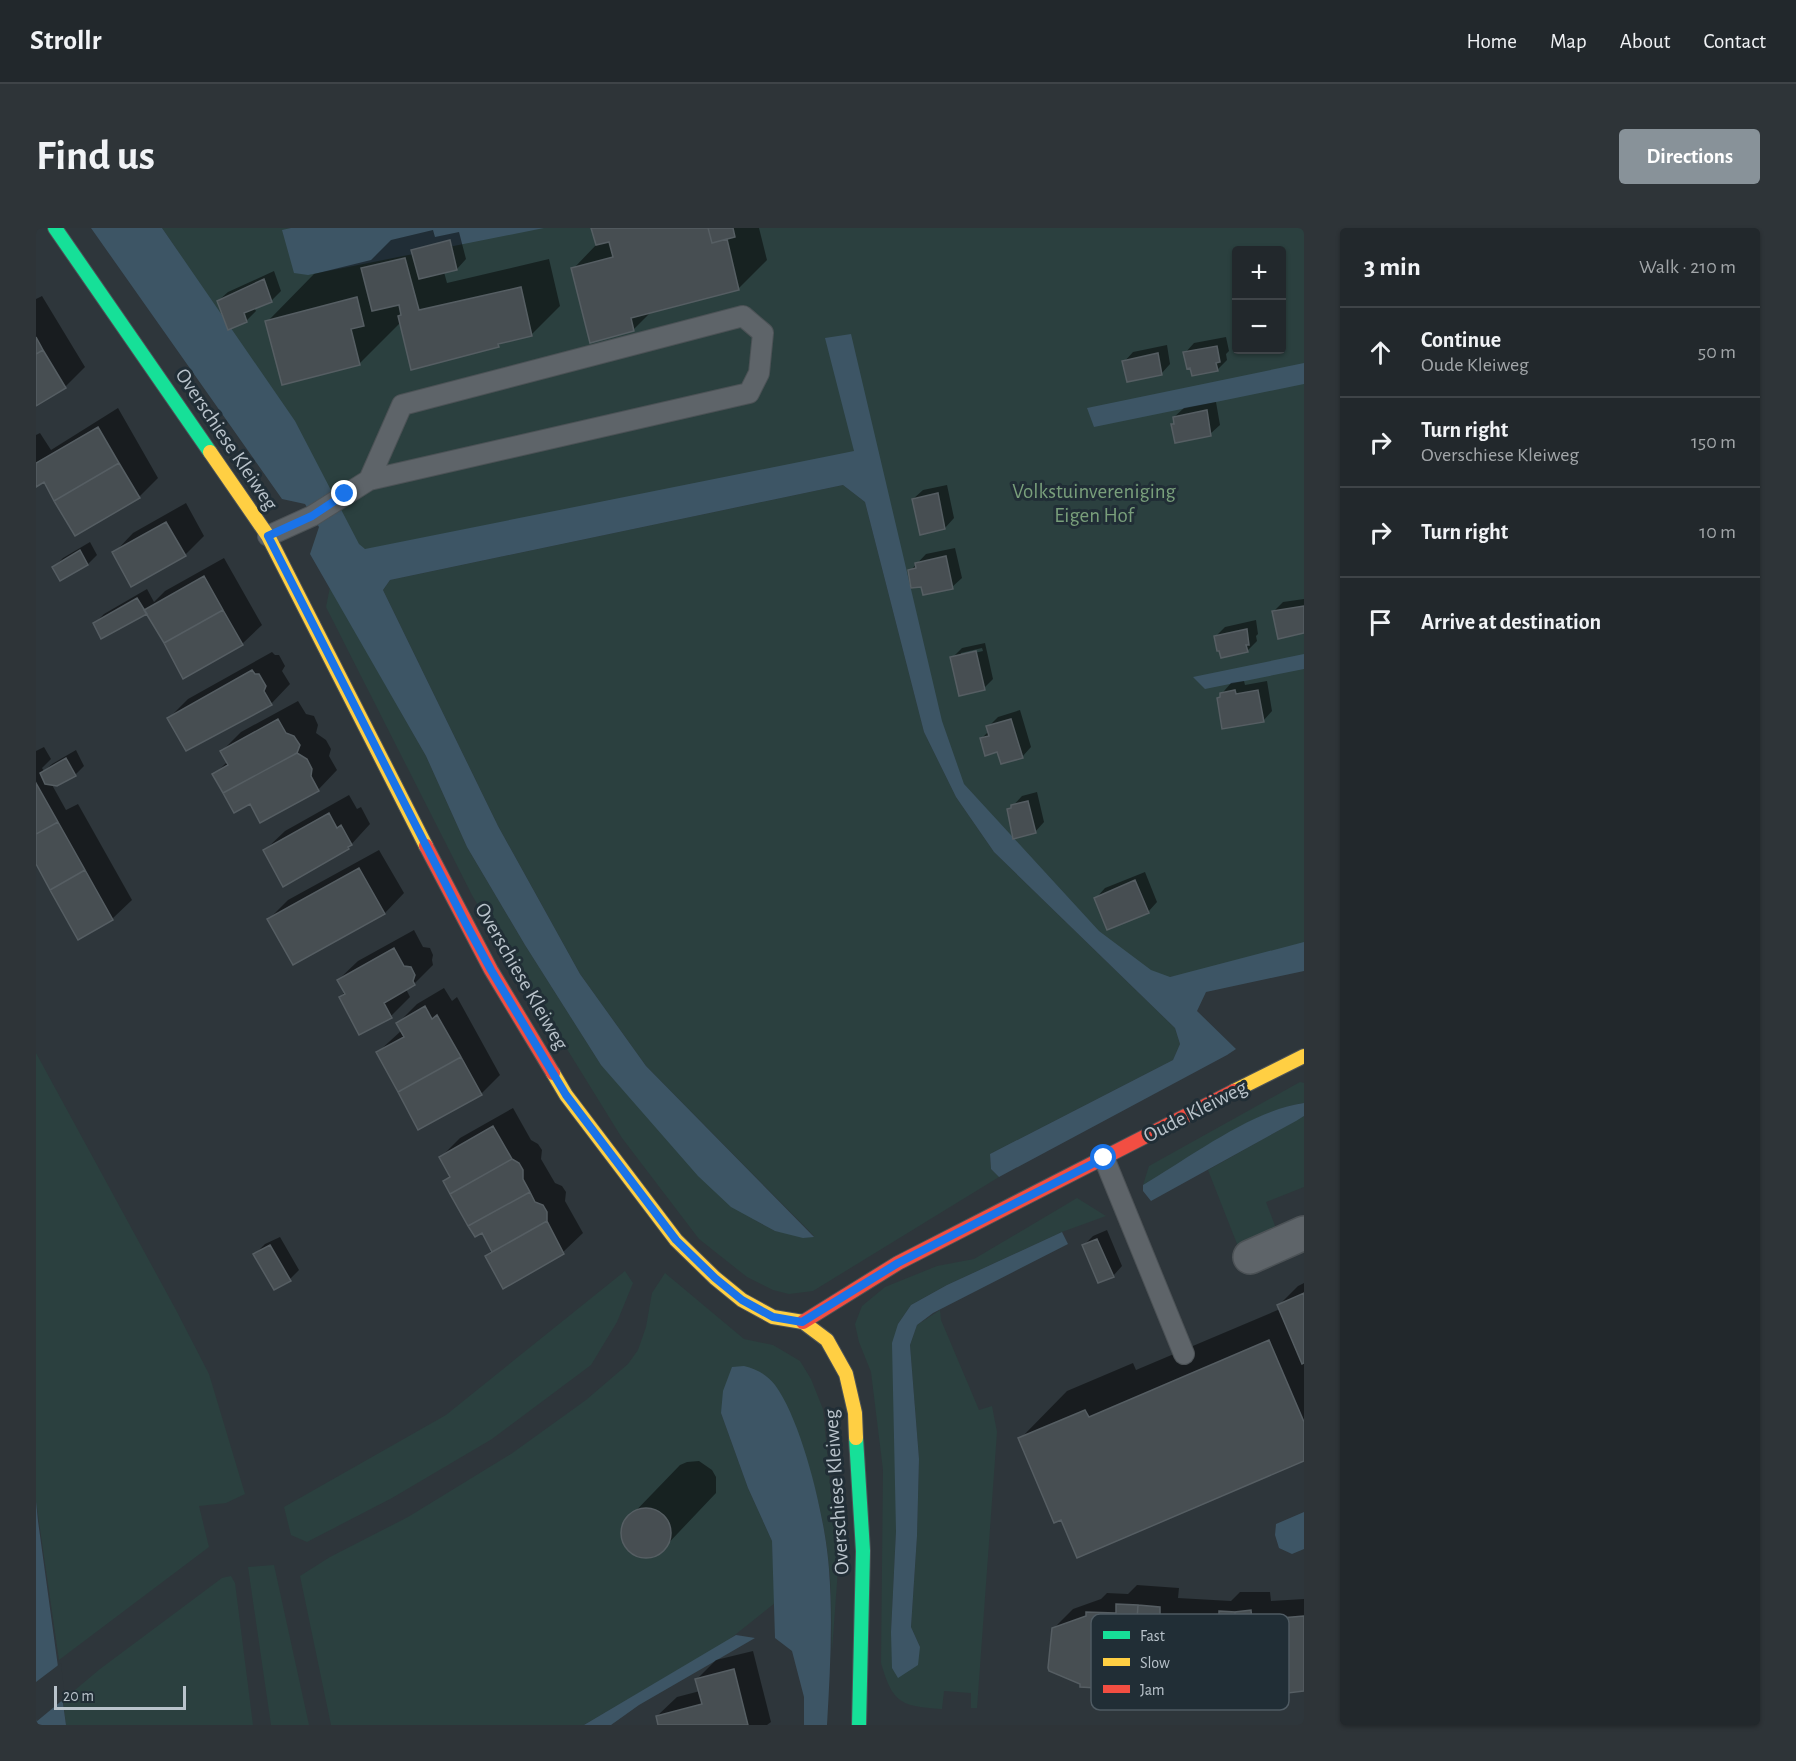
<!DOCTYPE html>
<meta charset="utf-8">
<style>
body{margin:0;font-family:"Alegreya Sans",sans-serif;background:#2e3438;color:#f1f3f6}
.controls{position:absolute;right:18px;top:18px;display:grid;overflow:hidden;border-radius:6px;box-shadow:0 2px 4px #0004}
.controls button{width:54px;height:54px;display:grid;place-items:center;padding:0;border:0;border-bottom:2px solid #3f4448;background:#22282c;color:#f1f3f6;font:30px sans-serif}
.scale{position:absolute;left:18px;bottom:15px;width:132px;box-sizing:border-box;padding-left:6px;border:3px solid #b9c3cb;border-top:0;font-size:16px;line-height:21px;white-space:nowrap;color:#b9c3cb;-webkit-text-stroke:4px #212e36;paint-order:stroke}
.stop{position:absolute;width:18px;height:18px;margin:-14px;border:4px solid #1a73e8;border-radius:50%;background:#fff}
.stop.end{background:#1a73e8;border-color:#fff;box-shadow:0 2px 6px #0008}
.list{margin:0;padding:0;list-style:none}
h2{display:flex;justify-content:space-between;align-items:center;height:78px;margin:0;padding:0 24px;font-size:26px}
h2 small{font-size:20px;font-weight:400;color:#a2a6a9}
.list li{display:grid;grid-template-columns:39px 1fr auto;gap:18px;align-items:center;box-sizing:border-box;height:90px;padding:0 24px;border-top:2px solid #3f4448}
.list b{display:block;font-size:22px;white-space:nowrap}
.list p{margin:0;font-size:20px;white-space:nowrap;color:#a2a6a9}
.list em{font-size:20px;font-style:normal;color:#a2a6a9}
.icon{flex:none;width:33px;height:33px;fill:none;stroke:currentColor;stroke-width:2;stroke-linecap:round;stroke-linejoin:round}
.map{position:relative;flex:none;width:1268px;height:1497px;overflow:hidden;border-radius:6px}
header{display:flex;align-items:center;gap:36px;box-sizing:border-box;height:84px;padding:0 30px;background:#22282c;border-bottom:2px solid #3f4448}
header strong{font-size:28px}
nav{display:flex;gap:33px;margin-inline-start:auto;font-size:21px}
.intro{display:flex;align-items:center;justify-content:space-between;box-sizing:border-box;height:144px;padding:0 36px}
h1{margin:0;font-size:42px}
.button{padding:15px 27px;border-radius:6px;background:#889299;color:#fff;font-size:21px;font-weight:700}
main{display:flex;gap:36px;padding:0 36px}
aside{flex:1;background:#22282c;border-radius:6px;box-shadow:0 2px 4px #0004}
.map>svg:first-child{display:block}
.green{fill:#2b403f;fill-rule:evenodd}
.water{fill:#3d5565}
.pier{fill:#2e363b}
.shadow{fill:#0007;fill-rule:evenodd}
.building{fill:#474e52;stroke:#565e63;stroke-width:1.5}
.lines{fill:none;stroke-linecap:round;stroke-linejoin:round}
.lane-casing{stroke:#4c5256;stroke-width:22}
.street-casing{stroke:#4c5256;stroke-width:36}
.fast-casing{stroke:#4c5256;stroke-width:16}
.slow-casing{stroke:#4c5256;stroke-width:16}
.jam-casing{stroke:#4c5256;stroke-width:16}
.lane{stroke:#5e6469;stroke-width:20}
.street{stroke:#5e6469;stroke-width:33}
.fast{stroke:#16e098;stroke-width:14}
.slow{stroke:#ffcf43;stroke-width:14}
.jam{stroke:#f24e42;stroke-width:14}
.route{stroke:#1a73e8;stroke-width:8}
.labels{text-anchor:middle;stroke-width:6;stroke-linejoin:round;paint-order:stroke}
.street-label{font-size:21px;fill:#b9c3cb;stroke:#212e36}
.park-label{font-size:21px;fill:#799f7b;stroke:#212e36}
.key{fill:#212e36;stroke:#4f5b63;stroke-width:1.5}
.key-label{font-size:16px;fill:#b9c3cb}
</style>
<header>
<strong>Strollr</strong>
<nav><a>Home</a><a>Map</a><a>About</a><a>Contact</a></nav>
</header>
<div class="intro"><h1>Find us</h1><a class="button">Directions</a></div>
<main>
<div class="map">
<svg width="1268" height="1497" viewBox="0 0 1268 1497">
<rect width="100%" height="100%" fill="#2e363b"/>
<path class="green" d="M126 0H1268V722L1110 754 921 559 834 245 317 335 141 22ZM1200 22H1246V122H1200Z
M807 257 829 274 888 504 920 569 958 624 1139 800 1144 816 1137 832 954 926 955 941 963 949 777 1063 753 1066 737 1062 711 1049 663 1011 586 910 437 669 290 379 294 359 390 528 431 619 489 717 565 837 719 992 739 1003 778 1008 610 838 544 746 462 598 347 362 354 352Z
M0 825 140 1082 173 1146 209 1266 190 1275 163 1278 173 1319 23 1432 0 1273Z
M1264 854 1268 855V875C1216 883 1153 930 1107 957L1113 938Z
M1268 888V959L1230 974 1241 1003 1203 1021 1172 942Z
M1041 970 1070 988 1026 1004 911 1057 875 1077 862 1096 860 1303 855 1404 884 1419 875 1399 881 1308 883 1231 874 1117 881 1097 904 1082 905 1092 943 1182 956 1178 961 1204 941 1480H935V1465L908 1463 906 1481C865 1478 857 1476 845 1435L847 1242 835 1144 823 1114 819 1096 826 1078 849 1059 901 1038 938 1031Z
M589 1043 597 1055 581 1094 555 1137 456 1211 356 1270 271 1314 255 1307 248 1279 410 1187Z
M629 1045 708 1111 737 1117 764 1133 775 1151 787 1181 802 1341 796 1423C795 1395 796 1367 793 1339 788 1281 770 1223 746 1170L685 1185 712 1260 736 1313 739 1375 690 1414 548 1497H295L264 1348 294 1329 372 1289 475 1226 550 1172 592 1136 602 1122 610 1099 616 1065Z
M238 1337 273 1497H235L212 1339Z
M195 1348 199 1355 217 1497H30L27 1472 64 1441 186 1350Z"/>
<path class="water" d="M55 0H126L259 193 323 316 329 321 818 223 789 110 815 106 906 493 928 556 1063 703 1115 742 1134 749 1268 714V743L1170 764 1161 783 1200 821 1191 827 963 949 955 941 954 926 1137 832 1144 816 1139 800 958 624 920 569 888 504 829 274 807 257 354 352 347 362 462 598 544 746 610 838 778 1009 767 1010 739 1003 695 979 662 948 565 837 489 717 431 619 390 528 274 326 283 299 269 276 246 271Z
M255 0H508L272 47 258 45 246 2Z
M1268 135V156L1058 199 1051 180Z
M1268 426V441L1169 461 1157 449Z
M1268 875V888L1260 893 1115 973 1107 963V957C1153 930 1216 882 1268 875Z
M1026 1004 1032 1016 897 1085 881 1097 874 1117 883 1231 881 1308 875 1399 884 1419 882 1437 862 1450 856 1440 855 1404 860 1303 856 1115 862 1096 875 1077 911 1057Z
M708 1138C721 1141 731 1147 739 1157 767 1195 790 1294 793 1341 797 1393 794 1445 791 1497H768V1469L756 1423 739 1410 736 1313 712 1260 685 1185 687 1163 696 1139Z
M0 1273 2 1293 30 1497H0Z
M1268 1284V1321L1256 1326 1243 1320 1239 1307 1240 1296Z
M700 1407 719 1410 603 1477 575 1497H548Z"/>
<path class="pier" d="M25 1435 29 1470 0 1494V1454Z"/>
<path class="shadow" d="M557 0H723L731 32 703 60 616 83 597 102 537 41 561 16Z
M397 2 399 9 423 4 430 31 421 41 408 44 411 55 513 31 524 78 496 106 466 113 462 118 365 94 323 136 231 94 278 46 335 32 355 12Z
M238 43 245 63 236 72 218 79 220 83 210 93 182 73 192 64Z
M6 68 49 139 29 159 0 176V71Z
M1190 109 1193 123 1190 126 1191 132 1182 141 1149 125 1158 115Z
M1131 117 1134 136 1125 146 1088 134 1097 124Z
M1180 174 1184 197 1174 206 1136 197 1139 194 1138 189 1148 180Z
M82 180 122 250 103 269 8 252 0 257V207L4 205 15 222Z
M911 257 918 290 909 300 877 271 887 262Z
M150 275 168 308 149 327 78 325 97 305Z
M54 314 61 327 52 336 25 351 18 339 27 330Z
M919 320 926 350 916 359 886 357 874 343 890 326Z
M188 330 226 397 206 416 111 384 59 395 68 386 111 361 118 374 129 363Z
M1268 371V404L1237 384 1247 374Z
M1220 392 1222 406 1220 408 1221 413 1211 423 1180 408 1189 399Z
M949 415 957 451 948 460 916 430 926 420ZM946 420 947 423 925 428V425Z
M236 424 239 427H243L249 438 246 443 254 456 235 476 133 490 152 471Z
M1208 453 1209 457 1231 453 1236 483 1227 493 1182 470 1195 455Z
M262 473 270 486 278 488 282 497 280 505 290 512 295 521 293 528 301 542 282 562 214 574 178 547 191 534 186 523 205 504Z
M984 482 995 519 986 529 962 522 945 511 953 503 952 499 962 489Z
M8 519 15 531 6 540 8 543 16 536 40 522 48 538 39 547 15 555 30 582 42 576 96 672 76 691 0 633V523Z
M1001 564 1008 594 999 604 973 582 986 568Z
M313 567 321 581 325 579 334 596 312 620 229 622 249 603Z
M343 622 368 665 349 685 257 735 233 691 252 672Z
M1109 644 1121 674 1112 684 1060 670 1069 660Z
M378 702 387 719 394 720 397 727 396 732 397 737 378 756 370 761 374 769 355 788 304 769 309 764 302 752 322 733Z
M408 760 416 773 421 769 464 847 445 866 342 824 366 802 362 795 381 776Z
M477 880 495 912 502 916 506 922 505 931 519 955 526 958 530 964 529 973 547 1005 527 1024 467 1059 451 1028 456 1022 446 1003 409 953 415 948 405 929 424 910Z
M1071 1002 1086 1038 1077 1048 1047 1018 1057 1008Z
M244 1009 263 1042 254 1051 219 1026 229 1016Z
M1268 1055V1231L1026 1290 984 1211 1031 1163 1097 1135 1100 1142 1244 1081 1243 1077 1262 1058Z
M663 1233 676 1242 680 1249V1265L625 1323 617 1327H601L595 1323 588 1313 586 1305 589 1294 644 1237 651 1234Z
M1101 1357 1143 1360 1142 1370 1195 1373 1204 1364H1234L1235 1373 1268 1371V1462L1221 1456 1189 1457 1180 1466 1119 1452 1087 1451 1078 1460 1017 1401 1037 1381 1065 1371 1071 1365 1092 1366Z
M717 1423 735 1494 731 1497H624L621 1488 641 1469 664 1463 661 1451 680 1432Z"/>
<path class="building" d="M555 0H672L676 15 691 11 703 62 595 90 598 103 554 115 535 40 577 29 573 14 560 17Z
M672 0H697L699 9 676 15Z
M414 12 421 42 383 51 375 22Z
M369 30 383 82 485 59 496 108 462 116 463 119 375 142 362 88 365 87 363 77 336 83 325 40Z
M228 51 236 74 208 85 211 94 192 102 181 73Z
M321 69 328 98 315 101 324 137 246 157 229 93Z
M0 109 7 122 0 126Z
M1181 118 1184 134 1180 135 1182 143 1156 148 1154 140 1151 141 1147 124Z
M7 122 30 160 0 178V126Z
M1122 125 1126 147 1091 154 1086 133Z
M1171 182 1175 208 1139 215 1135 196H1138L1137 189Z
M62 199 83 235 18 273 8 254 0 259V235Z
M83 235 104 270 39 308 18 273Z
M902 265 909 301 884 307 876 271Z
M130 294 150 328 95 359 76 324Z
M44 322 52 337 24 353 16 339Z
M910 328 917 361 887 367 885 359 875 360 872 342 880 340 879 335Z
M168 348 187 382 128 415 108 382Z
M101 370 111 386 65 411 57 395Z
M1268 378V405L1242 411 1236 383Z
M187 382 207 417 147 451 128 415Z
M1211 401 1213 417H1210L1212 424 1185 430 1183 423H1181L1178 408Z
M940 423 949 462 923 468 914 429Z
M216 442 219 446H223L230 458 228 463 236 477 150 523 131 490Z
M1199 462 1200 466 1222 462 1228 494 1186 501 1181 470 1184 469V465Z
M242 491 250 505 258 508 264 517 261 525 187 565 176 546 192 537 184 523Z
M975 491 987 530 965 536 961 524 949 528 944 510 953 508 950 498Z
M261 525 271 531 276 541 275 548 283 563 224 595 214 576 198 585 187 565Z
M30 530 40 548 21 558 9 556 4 545Z
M0 555 22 594 0 606Z
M992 573 1000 605 977 611 971 581 975 580V577Z
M293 585 301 600 305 597 316 617 312 619 313 621 247 659 227 622Z
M22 594 49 642 14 662 0 636V606Z
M323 640 349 686 257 737 231 691Z
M49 642 77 692 42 712 14 662Z
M1099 652 1113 685 1071 702 1058 670Z
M358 720 368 738 375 739 379 747 377 753 379 757 348 775 356 790 323 807 303 769 309 766 301 752Z
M389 778 396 791 401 787 425 829 362 864 340 824 368 809 360 795Z
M425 829 446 867 382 902 362 864Z
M457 898 476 931 414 966 407 953 414 949 403 929Z
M476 931 483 935 487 942V951L494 964 432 998 414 966Z
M494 964 499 974 507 977 511 984V993L456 1024 446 1005 439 1009 432 998Z
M511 993 528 1026 467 1061 449 1028Z
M1061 1011 1078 1049 1062 1055 1046 1017Z
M234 1017 255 1053 238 1062 217 1026Z
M1268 1065V1135L1266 1136 1241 1077Z
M1233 1112 1268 1194V1233L1041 1330 1025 1292 1018 1295 982 1210 1049 1182 1053 1189Z
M585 1305a25 25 0 1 1 50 0a25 25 0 1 1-50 0Z
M1080 1376 1102 1377 1097 1453 1079 1452V1461L1044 1459V1456L1013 1443 1012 1440 1016 1400 1050 1388V1384L1080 1385Z
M1102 1377 1124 1379V1389L1154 1391 1148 1466 1117 1463V1454L1097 1453Z
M1215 1382 1216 1392 1245 1390 1252 1465 1221 1467 1220 1458 1201 1459 1199 1384Z
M1183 1383 1199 1384 1201 1459 1181 1458 1180 1468 1148 1466 1154 1391 1183 1393Z
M1268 1388V1463L1252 1465 1245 1390Z
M698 1441 712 1497H622L620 1488 666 1476 659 1451Z"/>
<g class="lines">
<g class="lane-casing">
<path id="lane" d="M232 308 276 288 333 252 713 165 723 145 727 105 707 88 366 177 333 252
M1068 930 1148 1126"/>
</g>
<g class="street-casing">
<path id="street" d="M1214 1029 1268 1005"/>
</g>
<g class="fast-casing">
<path id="fast" d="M19 0 174 224
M820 1210 827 1323 823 1497"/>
</g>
<g class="slow-casing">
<path id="slow" d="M174 224 232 308 390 618
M517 845 530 867 640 1012 679 1050 706 1072 737 1089 767 1094 791 1112 810 1146 819 1185 820 1210
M1198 863 1268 828"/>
</g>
<g class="jam-casing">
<path id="jam" d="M390 618 455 742 517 845
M767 1094 862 1035 1198 863"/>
</g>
<use href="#lane" class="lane"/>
<use href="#street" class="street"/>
<use href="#fast" class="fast"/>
<use href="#slow" class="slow"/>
<use href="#jam" class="jam"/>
</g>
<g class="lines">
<path class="route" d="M309 266 276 288 232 308 429 694 455 742 530 867 640 1012 679 1050 706 1072 737 1089 766 1094 862 1035 1068 930"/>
</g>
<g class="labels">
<g class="street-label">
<text transform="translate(191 211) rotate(56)" y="7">Overschiese Kleiweg</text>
<text transform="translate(486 748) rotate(60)" y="7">Overschiese Kleiweg</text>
<text transform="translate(1159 883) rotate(-27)" y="7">Oude Kleiweg</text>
<text transform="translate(800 1264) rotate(-94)" y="7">Overschiese Kleiweg</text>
</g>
<g class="park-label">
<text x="1058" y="270">Volkstuinvereniging<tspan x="1058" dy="24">Eigen Hof</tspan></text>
</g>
</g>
<rect x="1055" y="1386" width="198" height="96" rx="9" class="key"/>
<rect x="1067" y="1403" width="27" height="8" fill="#16e098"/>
<rect x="1067" y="1430" width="27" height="8" fill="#ffcf43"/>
<rect x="1067" y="1457" width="27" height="8" fill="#f24e42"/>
<g class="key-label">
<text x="1104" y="1413">Fast</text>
<text x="1104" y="1440">Slow</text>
<text x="1104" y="1467">Jam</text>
</g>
</svg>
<div class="controls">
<button>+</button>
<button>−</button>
</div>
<div class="scale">20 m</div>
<div class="stop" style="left:1068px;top:930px"></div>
<div class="stop end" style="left:309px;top:266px"></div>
</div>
<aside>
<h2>3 min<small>Walk · 210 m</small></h2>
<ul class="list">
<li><svg class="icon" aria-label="ahead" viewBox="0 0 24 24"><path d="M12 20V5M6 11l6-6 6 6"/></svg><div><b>Continue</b><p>Oude Kleiweg</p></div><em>50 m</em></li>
<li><svg class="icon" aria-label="right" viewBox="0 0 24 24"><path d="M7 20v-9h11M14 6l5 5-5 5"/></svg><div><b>Turn right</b><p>Overschiese Kleiweg</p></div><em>150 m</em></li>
<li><svg class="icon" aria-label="right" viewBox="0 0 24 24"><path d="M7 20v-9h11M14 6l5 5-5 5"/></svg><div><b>Turn right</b></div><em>10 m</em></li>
<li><svg class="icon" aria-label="arrive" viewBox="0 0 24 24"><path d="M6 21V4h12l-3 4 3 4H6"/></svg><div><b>Arrive at destination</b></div></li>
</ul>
</aside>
</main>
